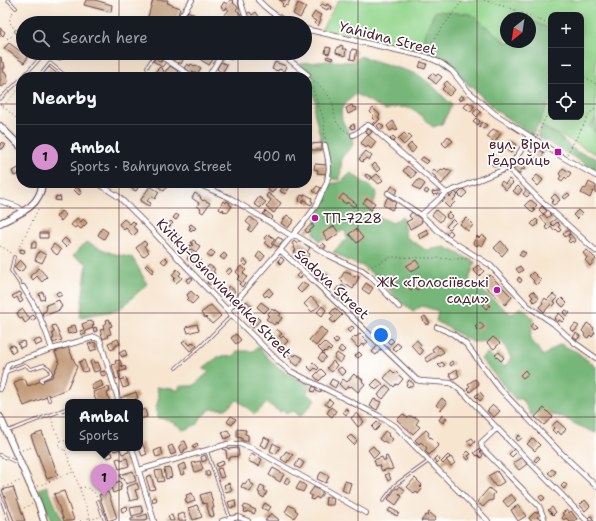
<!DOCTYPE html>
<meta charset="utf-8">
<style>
body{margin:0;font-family:"Shantell Sans",sans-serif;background:#242831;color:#f1f3f6}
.controls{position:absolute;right:12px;top:12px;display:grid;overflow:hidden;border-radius:8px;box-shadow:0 4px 16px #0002}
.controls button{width:36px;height:36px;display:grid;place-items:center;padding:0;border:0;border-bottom:1px solid #363941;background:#171b24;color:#f1f3f6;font:20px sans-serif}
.compass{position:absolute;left:500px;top:12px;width:36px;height:36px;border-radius:50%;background:#171b24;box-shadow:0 4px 16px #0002;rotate:210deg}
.you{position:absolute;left:381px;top:335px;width:14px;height:14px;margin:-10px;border:3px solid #fff;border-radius:50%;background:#1a73e8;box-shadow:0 0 0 6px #1a73e833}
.badge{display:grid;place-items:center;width:26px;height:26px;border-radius:50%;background:#d690ce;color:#111;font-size:13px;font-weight:700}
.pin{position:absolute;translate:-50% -33px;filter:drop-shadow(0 1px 2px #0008)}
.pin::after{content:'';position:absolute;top:21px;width:14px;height:12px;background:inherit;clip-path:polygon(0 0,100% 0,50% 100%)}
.popup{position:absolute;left:65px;top:399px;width:78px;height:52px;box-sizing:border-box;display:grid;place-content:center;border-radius:8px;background:#171b24;filter:drop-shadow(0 1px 3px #0005);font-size:13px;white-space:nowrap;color:#9ea1a6}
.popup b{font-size:15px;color:#f1f3f6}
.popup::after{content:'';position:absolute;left:50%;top:100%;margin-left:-8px;border:8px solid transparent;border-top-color:#171b24}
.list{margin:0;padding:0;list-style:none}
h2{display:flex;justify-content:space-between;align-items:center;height:52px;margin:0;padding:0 16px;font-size:17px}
h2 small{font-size:13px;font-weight:400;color:#9ea1a6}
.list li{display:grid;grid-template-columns:26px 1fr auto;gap:12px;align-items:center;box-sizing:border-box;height:64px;padding:0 16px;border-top:1px solid #363941}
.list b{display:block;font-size:15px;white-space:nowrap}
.list p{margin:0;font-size:13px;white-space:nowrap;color:#9ea1a6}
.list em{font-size:13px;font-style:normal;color:#9ea1a6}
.icon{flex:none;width:22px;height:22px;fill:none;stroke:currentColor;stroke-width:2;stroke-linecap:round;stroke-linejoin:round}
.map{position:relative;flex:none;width:596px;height:521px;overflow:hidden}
.search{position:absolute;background:#171b24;box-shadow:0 4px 16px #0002;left:16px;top:16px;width:296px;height:44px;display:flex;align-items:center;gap:10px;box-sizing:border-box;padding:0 14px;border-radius:22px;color:#9ea1a6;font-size:15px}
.panel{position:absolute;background:#171b24;box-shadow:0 4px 16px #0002;left:16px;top:72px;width:296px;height:116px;border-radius:16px}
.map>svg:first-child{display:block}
.green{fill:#93d58c;stroke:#6e7a5c;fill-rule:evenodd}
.forest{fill:#76b678;stroke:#606a52}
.water{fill:#52a6ce;stroke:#4e627c}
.building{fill:#c39c7a}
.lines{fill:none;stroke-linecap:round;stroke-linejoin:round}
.lane-casing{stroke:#643d44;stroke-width:3.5}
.street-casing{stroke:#643d44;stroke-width:6}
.secondary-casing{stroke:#643d44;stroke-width:8}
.path{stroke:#643d44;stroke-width:1;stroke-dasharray:1 3;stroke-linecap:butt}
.lane{stroke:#fff;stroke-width:2}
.street{stroke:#fff;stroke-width:4.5}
.secondary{stroke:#fff;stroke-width:6}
.grid{fill:none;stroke:#4a1f2b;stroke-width:1;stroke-opacity:0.55}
.poi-dot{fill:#b5179e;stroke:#fff;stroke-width:1.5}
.labels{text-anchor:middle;stroke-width:3.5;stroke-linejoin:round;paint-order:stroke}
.street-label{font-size:14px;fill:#4a1f2b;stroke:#fff}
.poi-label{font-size:14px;fill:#4a1f2b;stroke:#fff;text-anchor:end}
</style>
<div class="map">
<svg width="596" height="521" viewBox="0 0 596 521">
<rect width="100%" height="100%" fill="#fff"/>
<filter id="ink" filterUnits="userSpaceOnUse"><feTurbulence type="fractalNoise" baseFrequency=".025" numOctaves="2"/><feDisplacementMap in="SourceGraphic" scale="8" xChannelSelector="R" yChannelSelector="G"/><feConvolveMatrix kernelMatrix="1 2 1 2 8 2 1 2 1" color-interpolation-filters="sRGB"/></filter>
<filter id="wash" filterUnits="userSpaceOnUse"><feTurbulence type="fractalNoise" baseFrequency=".012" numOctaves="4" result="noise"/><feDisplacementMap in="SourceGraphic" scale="16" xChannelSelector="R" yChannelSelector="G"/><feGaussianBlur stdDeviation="0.9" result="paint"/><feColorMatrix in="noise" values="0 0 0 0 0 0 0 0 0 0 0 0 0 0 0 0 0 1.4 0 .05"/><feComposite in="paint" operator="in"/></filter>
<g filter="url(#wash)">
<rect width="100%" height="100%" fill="#f7e5d0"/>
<path class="green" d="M339 0H596V154L478 93 437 57 321 30ZM551 15H581V117H551ZM506 18H530V42H506Z"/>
<path class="forest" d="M435 11 471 14 507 43 508 42H530V20L551 29V98L533 135 495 110 454 69 437 58 424 51V35Z
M360 56 417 74 432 85 452 105 442 124 433 127C428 123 419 112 414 110 406 106 394 107 386 110L356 94 348 101 341 110 342 120 352 137 353 145 342 157 340 180 327 178 325 145 321 140 318 128 314 111 316 102 309 85 314 78 300 64 328 61 353 62Z
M596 118V134L589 126Z
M541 127 557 135 577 152 596 158V170L537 136Z
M351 173 377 192 371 214 393 223 402 216 406 237 426 250 445 247 475 262 469 280 511 314 521 307 534 319 530 338 543 356 560 344 577 352 596 367V433L575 424 563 417 537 412 532 416 522 399H515L481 359 488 353 505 367 511 358 502 341 472 342 436 321 438 311 422 306 413 312 400 301 377 277 362 266 346 260 333 252 347 239 345 230 319 241 314 233 316 219 329 184 341 182Z
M86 242 111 253 133 258 147 284 119 310 80 317 87 263 73 256Z
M258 347 275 365 288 374 311 385 306 394 316 399 314 402 300 417 294 411 287 413 283 410 280 412 267 403 255 414 237 400 226 409H211L201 417 198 424 184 430C175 423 168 419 157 418L156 409 159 396 156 387 180 390 179 386H193L209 372 203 368 218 357 233 356 237 351H253Z
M47 486 62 521H51L39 489Z"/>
<path class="water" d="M208 183H237L227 187 210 186Z"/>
<g id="blocks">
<path class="building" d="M86 0H95L112 5 111 12 84 5Z
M153 0H168L167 3 180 8 176 22 161 17 159 23H146Z
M230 0H232L234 2 233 3 238 7 236 10 241 14 239 17 241 18 237 23H231L223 17 229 10 226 8 225 10 221 7 224 2 227 4Z
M279 0H290L287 6 285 5 284 7 282 6 283 3H282V1Z
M298 3 306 7 300 18 293 14Z
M322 4 326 6 327 4 332 7 331 10 328 8 327 10 320 6Z
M188 11 198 17 194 23H187L189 20 185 17Z
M250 12 252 15 256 12 263 23H252L246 14Z
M315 12 321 15 319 19 321 20 318 26 314 23 316 21 311 18Z
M28 17 35 23H24Z
M0 28 5 32 3 36 0 33Z
M9 43 28 57 24 63 4 48Z
M340 45 343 46 342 49H346L345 56 336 53 337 47H340Z
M326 47 331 48 329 54 325 53Z
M352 49 357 50 355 60 350 59Z
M163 53H180L182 54 180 58 183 60 181 64 178 62 177 64 173 62 176 56 173 55 171 60 162 55Z
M205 53 214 58 209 65 201 60Z
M229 54 233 56 231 60 227 58Z
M327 56 333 58 332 60 326 58Z
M0 57H1L2 63H4L5 68H3L4 73H6L8 82 2 87 0 86V81L1 80 0 78Z
M155 58 161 62 162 60 166 62 162 67 153 61Z
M221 62 227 65 222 73 217 69Z
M275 62 286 66 284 71 279 69 278 71 272 69Z
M421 62 427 64 425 69 419 67Z
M187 64 190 66 191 64 195 66 196 65 201 68 197 74 193 71 192 73 184 68Z
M170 66 178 71 176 76 174 75 172 77H162L167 69H168Z
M49 67 61 77 41 76Z
M160 67 164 71 159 77H156L154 75 157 73 155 72Z
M432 73 436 76 438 74 442 77 436 84 428 77Z
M447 81 455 90 449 96 442 89 445 86 444 84Z
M461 95 464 97 461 101 458 99Z
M468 102 474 106 471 112 464 107Z
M352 105 353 108 355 107 357 110 348 114 346 108Z
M373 108 380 115 378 117 380 119 374 125 372 124 375 121 372 118 374 116 370 112Z
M477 108 481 112 477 117 473 113Z
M476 118 480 121 478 125 473 121Z
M393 121 398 129 396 131 394 129 390 131 387 126Z
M482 122 487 125 484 129 479 126Z
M380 123 384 127 381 130 377 126Z
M354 124 355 128 352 129 350 126Z
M369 128 372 132 369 135 366 132Z
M493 129 501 133 495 142 487 137Z
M404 133 407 136 409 134 412 137 404 145 398 139Z
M368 135 376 142 371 149 368 146 366 148 361 143Z
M393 136 396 139 393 142 390 139Z
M448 136 453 141 446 147 442 143Z
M510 140 516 144 511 153 506 150 508 147 510 148 511 146 510 145 511 143 509 142Z
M2 142 6 145 1 150 0 148V144Z
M322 143V150H311V144Z
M411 143 416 148 412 153 407 147Z
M535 145 539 147 537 149H539L544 153 540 160 532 156 534 154 529 151 532 146 534 147Z
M366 151 372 156 369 160 366 158 362 162 359 159Z
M423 157 429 161 426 164 420 160Z
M495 157 501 162 495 167 491 164 493 162 491 161Z
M516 162 526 168 525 170 522 169 519 174 515 172 514 170V166Z
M375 163 380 169 377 172 372 166Z
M315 164 327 165V174L317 173 318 170 314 169Z
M407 166 416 173 412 178 403 171Z
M19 168 21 174 14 176 12 171Z
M445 168 447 170 448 169 452 171 442 184 435 178 436 177 431 173 434 169 438 173 441 169 443 170Z
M563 168 571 173 567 179 565 177 562 181 559 179 561 176 559 174Z
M366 174 372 177 370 180 365 176Z
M377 174 383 180 379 184 372 178Z
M537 175 543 180 538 186 532 180Z
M419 179 425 184 420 191 413 186Z
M509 179 513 183 506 190 500 184 502 181 505 184Z
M589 182 596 186V193L593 191 590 198 581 193 584 188 586 189Z
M154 183H162L167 187 164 191Z
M274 183 277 186 272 193 268 190Z
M285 183 290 187 285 194 280 191Z
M134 186 138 188 136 191 132 189Z
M150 186 159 192 155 199 151 196 147 201 151 203 149 206 140 201Z
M317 186 321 188 317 194 313 191Z
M392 186 398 190 394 195 389 191Z
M518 186 522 190 518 195 513 191Z
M77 187 82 192 79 195 74 190Z
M426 189 429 191 427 194 424 192Z
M463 189 467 193 462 198 458 194Z
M527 189 531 193 527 197 523 194Z
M438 191 439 194 433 195 432 192Z
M455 192 458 195 453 200 455 202 449 208 442 201 445 199 444 198 448 194 450 197Z
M195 193 201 197 200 198 203 201 204 200 210 203 203 213 200 211 201 209 197 206 199 203 192 198Z
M268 193 281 203 274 213 266 207 271 200 266 196Z
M568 193 570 195 565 199 563 197Z
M305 194 312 198 311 201 313 202 311 205 306 202V201L304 199 302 203 299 201 300 200 299 199 301 195 304 196Z
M343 194 357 204 354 207 347 202 346 204 339 199Z
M555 194 560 200 554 205 551 203 554 200 551 198Z
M56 196 61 197 60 201 55 200Z
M259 197 266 202 260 208 254 204Z
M388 197 396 203 392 210 383 205Z
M367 198 375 203 371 210 363 203Z
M531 200 537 205 533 209 535 210 533 213 525 205 529 201H530Z
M223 201 226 203 227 201 230 203 229 204 232 206 228 212 225 211 224 212 223 211 224 210 223 209 222 211 219 209Z
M542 206 547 211 545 213H544L543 214 539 210Z
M436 210 444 217 440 222 432 215Z
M578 210 582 214 577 219 573 215Z
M61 211 66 215 61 221 56 217Z
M266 211 273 217 270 220 263 214Z
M412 212 422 220 421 223 410 229 406 222 412 219 409 216Z
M449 212 453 216 449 219 446 217 447 216 446 215Z
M550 212 557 218 550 223 553 226 557 222 560 225 558 227 561 230 559 232 556 229 554 231 551 227 548 230 545 227 547 225 540 217 544 214 547 218 551 215 549 213Z
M176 214 179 216 176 220 173 218Z
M287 215 294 220 288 228 281 223Z
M250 217 258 223 251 232 248 230 251 226 246 222Z
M77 218 81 222 83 219 87 223 81 229 77 226 75 228 71 225Z
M466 218 473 225 468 231 460 224Z
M124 219 130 224 133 221 136 224 133 227 138 231 133 236 126 228 124 230 119 224Z
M453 219 456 222 449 229 446 226Z
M536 219 538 221 537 223 538 224 535 227 531 224Z
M171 221 173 223 169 227 167 225Z
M191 224 196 228 194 230 193 229 191 231 189 229 191 228 189 226Z
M312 224 314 227 307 233 305 230Z
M334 226 339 233 328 241 323 233Z
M102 228 108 232 104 239 98 235Z
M171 229 173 232 175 231 179 236 173 242 167 236 171 233 169 231Z
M356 229 363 238 357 243 349 234Z
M427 229 429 234 420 239 418 234Z
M450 230 453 233 448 239 446 237 448 235 446 234Z
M568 230 570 233 565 237 563 234Z
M40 233H48V238H40Z
M268 234 275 239 271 244 273 245 271 248 264 243 267 240 264 238Z
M570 234 576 241 574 243 572 241 570 243 568 241 570 239 568 236Z
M482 235 487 238 482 246 478 244 477 246 473 243 477 236 479 238Z
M180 237 183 239 181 241 187 246 182 252 178 249 179 247 175 244Z
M278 237 283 240 278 247 273 244Z
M65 238 70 243 66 247 61 242Z
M193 240 196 242 195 243 200 246 196 252 191 249 190 250 188 249 190 245 192 246 193 244 191 243Z
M300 240 310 248 307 252 310 254 307 258 303 255 302 256 299 253 298 255 294 252 296 250 294 248 295 246 292 244 294 241 297 244Z
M144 241 147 244 144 246 149 252 143 257 136 248Z
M501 241 508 249 502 256 494 248Z
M32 242H36V248H31Z
M323 243 326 246 323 250 320 247Z
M54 244 61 250 57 255 50 249Z
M20 249 25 250 24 253 20 252Z
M211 250 215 253 211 258 207 255Z
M587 250 596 259 590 266 585 260 587 258 583 253Z
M39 251 46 255 42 263 35 260Z
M260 251 265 256 261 261 256 257Z
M522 251 526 253 523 257 519 255Z
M191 252 199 257 198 258 201 260 197 266 194 265 195 263 187 259Z
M224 253 227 256 224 260 220 257Z
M165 257 168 260 165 264 161 261Z
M281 257 284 260 281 264 278 261Z
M244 259 248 263 246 266 242 262Z
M20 260 26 266 22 271 21 270 19 272 14 267Z
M416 260 420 266 411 272 406 266Z
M148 264 154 270 152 273 145 266Z
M209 265 215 269 213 272 215 273 213 276 210 274 209 275 204 271Z
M478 265 484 271 479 276 473 270Z
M241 266 246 270 243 273 247 277 243 282 245 284 242 287 239 284 241 282 237 279 240 276 236 272Z
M520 266 523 270 519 273 516 269Z
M39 268 47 277 42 282 37 276 33 280 30 276Z
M230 268 232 271 228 275 226 272Z
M177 269 181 273 179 275 182 278 176 283 173 280 175 278 172 275Z
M345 271 351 273 350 274 355 277 356 275 359 277 353 289 342 282 343 281 340 279Z
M320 272 327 274V276L328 277 324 285 320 281V280L315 278 317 275 319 277 320 276 319 275Z
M533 272 541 280 536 285 533 282 534 281 529 276Z
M299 273 302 276 300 279 296 276Z
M490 275 512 297 505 305 482 283Z
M191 277 193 279 188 283 186 280Z
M211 277 215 279 210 285 207 283Z
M519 277 522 280 520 283 517 280Z
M416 278 423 285 417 290 414 287 411 290 407 286Z
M303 282 308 286 301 293 297 289Z
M366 283 373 288 369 294 362 289Z
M342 285 346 288 345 290H346L340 299 337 297 338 296 335 294 336 292 335 291 338 287 340 288Z
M229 286 235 291 229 298 223 293Z
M269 288 273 293 269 297 267 295 265 297 263 294Z
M60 291 62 295 58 297 56 293Z
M191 291 198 298 192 304 187 300 189 298 187 295Z
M533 291 539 298 534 302 531 299 533 297 530 294Z
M20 292 22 295 20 296 23 301 20 303 17 297 14 299 12 296Z
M43 292 45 299 41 300 39 294Z
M553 294 558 298 554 302 556 303 553 306 551 304 544 312 539 307 543 303 542 302 545 298 547 300Z
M311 297 320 305 312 312 304 304Z
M562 298 567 303 563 307 558 302Z
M59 300 62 307 60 308V310L43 316 42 313 46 311V309L47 308 46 305Z
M246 301 252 306 246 313 240 307Z
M261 302 269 308 264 313 257 307Z
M487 302 490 306 486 309 483 305Z
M211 305 221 316 212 324 206 317 205 318 201 313Z
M322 306 326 310 322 316 317 312Z
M335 308 342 315 334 323 330 320 334 316 330 313Z
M23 309 29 318 33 315 36 318 32 321 30 319 25 323 22 318 20 319 17 313Z
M272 309 274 311 275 309 281 314 279 316 282 318 277 324 276 322 274 325 266 319 269 316 267 315Z
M566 310 570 313 567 316 563 313Z
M559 313 565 319 562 322 559 320 558 322 554 319Z
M425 316 430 323 426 325 422 318Z
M257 317 260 320 253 328 250 325Z
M109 319 112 326 109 327 111 334 107 335 108 337 103 339 100 330 104 329 103 325 107 323 106 320Z
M90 321 91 322 93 321 94 325H92L93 328 96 327 97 331 94 332 93 328 85 331 86 334 82 335 80 331 84 330 82 324Z
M480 322 484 327 479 331 475 327Z
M533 323 537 327 534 330 530 327Z
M587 323 594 328 593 330 595 332 592 337 590 335 588 338 584 336 585 334 582 331Z
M197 324 199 330 188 333 186 327Z
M575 324 579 326 574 332 571 329Z
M55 325 62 340 53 343 52 339 54 338 52 333 54 332 52 326Z
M75 325 77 332 68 334 67 329 71 328 70 326Z
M352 326 354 328 350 333 347 330Z
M321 327 327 333 316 346 309 340Z
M277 329 282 334 279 336 281 338 283 336 288 341 282 347 272 336Z
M384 331 387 334 382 338 379 335Z
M576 333 580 336 577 340 573 337Z
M236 334 241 340 236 344 231 338Z
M360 334 368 342 363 346 362 344 358 348 351 340 355 336 356 337Z
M493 337 500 343 494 349 487 343Z
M336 338 339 340 336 344 333 341Z
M391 338 394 341 390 344 387 341Z
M40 339 42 343 35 346 33 341Z
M118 339 120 344 115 346V348L111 350 108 343Z
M185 340 190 345 193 342 197 346 190 351 182 342Z
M417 340 421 345 419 347 423 351 420 355 411 345Z
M24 341 25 346 20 348 18 343Z
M95 342 97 349 91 351 88 344Z
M324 342 332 349 330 351 328 349 326 352 325 351 323 353 318 348Z
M397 343 401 346 396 351 392 348Z
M14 345 16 351 12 353 9 346Z
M378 345 381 349 376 355 372 352Z
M437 345 439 348 440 347 444 352 428 362 425 358 434 352 432 349Z
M341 346 345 350 342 353 338 350Z
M68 347 77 367 67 389 24 406 14 384 17 381 21 379H25L28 386 52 377 59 362 55 352Z
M125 350 127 355 122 357 119 353Z
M359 352 362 355 358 358 355 356Z
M499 352 504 358 501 361 495 355Z
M290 353 295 356 296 354 303 358 298 366 291 362 292 360 287 357Z
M322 353 326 357 322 362 318 358Z
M337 353 344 358 340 363 334 358Z
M84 360 88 371 83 372 79 362Z
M93 360 94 363 98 362 101 370 94 372 90 362Z
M120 360 122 367 125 366 126 370 118 372 120 378 116 379 112 365 116 364 115 361Z
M333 361 337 365 332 372 327 368Z
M452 361 454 364 451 366 449 363Z
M313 362 319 368 317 370 315 368 312 371 308 367Z
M442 362 445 365 441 368 438 365Z
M341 367 346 372 342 376 337 370Z
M321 369 326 374 319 381 314 376Z
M457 369 458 371 457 372 459 376 453 379 449 374Z
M391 370 395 374 396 372 403 379 398 385 396 384 394 387 384 378Z
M525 370 528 374 523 378 520 375Z
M105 371 106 375 102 376 100 372Z
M354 374 357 377 358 376 363 380 362 381 365 384 358 392 351 386 350 387 348 386 345 390 339 384 343 379 347 382Z
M126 378 129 386 123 388 120 380Z
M332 379 338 382 335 388 329 384Z
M377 379 383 384 376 390 371 385Z
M475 379 479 384 470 392 467 389 470 386 468 384Z
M409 380 414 384 412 387 410 386 408 387 406 385Z
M101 381 103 386 93 390 91 385Z
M386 385 391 389 383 399 378 395Z
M313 386 316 388 314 392 311 391Z
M109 387 110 392 107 393 110 402H99L98 400 96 401 93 392Z
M318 388 322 390 320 393 316 391Z
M136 392 138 398 135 399 136 401 132 402H124L123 400H121L120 398Z
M480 392 484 397 480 401 475 396Z
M442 398 447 403 441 410 436 405Z
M329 399 333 402 329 407 325 404Z
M374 399 381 402 377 410 370 406Z
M493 405 500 411 494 417 487 411Z
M331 407 336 411 332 417 327 413Z
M346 408 349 411 346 415 343 412Z
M544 408 553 417 544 425 535 417Z
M145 409 147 417 140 419V411Z
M357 413 364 422 358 427 351 418Z
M403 414 408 418 411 416 414 418 415 417 419 420 416 424 420 427 413 434 397 420Z
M442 415 447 418 443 423 439 420Z
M231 416 236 419 232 425 227 422Z
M557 421 566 429 561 435 558 431 556 434 552 430 554 428 552 426Z
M377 422 381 425 375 431 372 427Z
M237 429 246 430 245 434 248 435V441H242V438L237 437Z
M228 430 231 436 225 439 222 432Z
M426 430 429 433 428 435 430 438 431 437 439 445 429 455 425 451 427 448 421 442 419 444 415 440Z
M385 431 389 434 388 436 393 439 389 444 384 441 383 442 379 439Z
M42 432 58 475 47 479 31 436Z
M351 435 357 441 354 445 347 438Z
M519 435 522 438 518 441 516 438Z
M264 437 270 440 266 448 260 445Z
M472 438 475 442 471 446 467 441Z
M533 438 540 445 535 451 527 444Z
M185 441 188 448 184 450V452L182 453 179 446 182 445 181 442Z
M140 443H142L147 454 142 456 139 448H140Z
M197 443 198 446 194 449 192 446Z
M273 443 280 447 276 454 270 451Z
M172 445 176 453 171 455 168 447Z
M373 446 379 453 374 458 368 450Z
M223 447H228V449L238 448 239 456 230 457V459H227L226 450H224Z
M113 448H128L129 452 122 454 120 449 114 451Z
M161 448 163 455 156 457 154 451Z
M479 449 481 451 480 452 483 455 481 458 478 455 477 456 474 453Z
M514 449 517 452 512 457 509 454Z
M286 451 293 455 289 461 288 460 287 463 281 459Z
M468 451 471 454 468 456 470 458 468 460 464 455Z
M112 452 113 456 108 458 106 454Z
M251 454 262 459 259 466 248 461Z
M205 455 207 460 202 462 201 457Z
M448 455 450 457 443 464 441 462Z
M387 456 393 469 389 470 388 469 382 471 379 465 376 466 374 460 382 457 384 461H386L385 457Z
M437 456 440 460 437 463 434 459Z
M538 456 540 458 536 462 534 460Z
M451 457 455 463 451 466 446 460Z
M522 457 527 464 519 470 513 463Z
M120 458 121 460 127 458 129 466 119 469 116 459Z
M299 459 304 463 300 469 295 466Z
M200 461 203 469 195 472 192 463Z
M223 461 224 464 217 467 216 464Z
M185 463 187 469 183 470 185 474 181 475 178 466Z
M170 468 172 477 166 479 164 469Z
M221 468 224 477 220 478 217 469Z
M273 468 284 474 280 482 269 475Z
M552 469 556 472 552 476 548 473Z
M161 470 164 481 158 482 155 471Z
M133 471 136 481 126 484 124 478 121 479 120 475Z
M209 471 210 476H206V472Z
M497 471 504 482 496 487 488 476Z
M321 472 329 476 326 483 317 479Z
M388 473 391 479 388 481 385 475Z
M151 475 155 489 150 490 146 477Z
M287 477 290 479 288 484 284 482Z
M415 478 422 485 420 487 422 489 418 494 416 491 414 493 407 487Z
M249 480 251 481 250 483 254 485 250 492 241 487 243 483 245 484 247 481H248Z
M120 481 122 487H120L121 490 113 493 110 485Z
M345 481 351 483 348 493 342 490Z
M300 482 306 486 303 492 296 489Z
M137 483 139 489 135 490 138 499 130 501 126 487Z
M229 483 232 490 226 492 224 485Z
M564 483 567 485 564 489 561 486Z
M261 485 265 487 264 490 267 492 264 498 259 495 260 493 258 492Z
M400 486 405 490 402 494 400 493 399 494 402 496 396 505 388 499 396 488 398 489Z
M13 487 25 521H14L2 490Z
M314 487 323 493 319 499 316 497 313 500 311 499 312 496 309 494Z
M489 488 495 493 493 495V500L489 501 483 507 477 502Z
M64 491 74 520 71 521H64L54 494Z
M108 492 117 518 108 521 99 495Z
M210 492 214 508H212L214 516 210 517 206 503 203 504 200 495Z
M192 493 195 501 187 504 185 499 187 498 186 495Z
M511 494 516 500 508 507 503 501Z
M542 495 545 498 542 501 539 497Z
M156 497 157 500 153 502 152 498Z
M326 497H334L333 505H325Z
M235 500 236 507 230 508 228 502Z
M585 500 590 506 585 511 580 505Z
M265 503 271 507 268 511 262 508Z
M197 505 202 517 193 520 188 508Z
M245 505 256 510 254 514 247 511 246 513 244 512 245 509 243 508Z
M289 505 296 509 295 510 298 512 294 518 285 512Z
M518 505 526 516 518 521 511 510Z
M127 506 128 510 122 512 121 508Z
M141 506 143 513 132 516 130 508Z
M552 507 556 512 553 515 548 510Z
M390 508 399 513 397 516 388 511Z
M567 510 569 513 571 511 577 519 574 521H569L566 518 564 520 562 518 564 515 562 513Z
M429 512 436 518 434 521H421L426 515 428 516 429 515 428 514Z
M535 512 536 513 538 512 540 514 537 517 538 518 542 519 541 521H531L529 518Z
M184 513 186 521H179L177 515Z
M271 513 279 520 278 521H265Z
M147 514 148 519 144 520 145 521H131V519Z
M172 515 174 521H170L168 516Z
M591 516 594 521H590L588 518Z"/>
</g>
</g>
<g filter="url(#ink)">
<use href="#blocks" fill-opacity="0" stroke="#643d44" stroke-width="1"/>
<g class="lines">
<g class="lane-casing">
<path id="lane" d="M8 0 16 8
M16 31 23 38
M39 53 42 56H50L58 59 64 57 66 53
M147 67 155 54
M23 77 42 56
M39 77 50 63 67 77
M0 99 21 79
M14 257 11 271 22 287
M176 368 202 345 231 316
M6 372 25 365 27 366 30 369H31L44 365 49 368 51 373 49 375 41 379 42 381
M48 396 49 400
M8 431 68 408
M207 451 230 518
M0 455 18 463
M0 495 9 521
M98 501 105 521
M383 501 395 485 429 461"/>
</g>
<g class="street-casing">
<path id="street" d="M240 0 246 18 249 23
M258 0C267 10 277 17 289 23
M176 23 192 0
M305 29 427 57 441 63 452 71 468 91 495 114 564 158 596 176
M156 53 193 77
M281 53 308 75
M208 77 223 53
M353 135C360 132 362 128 368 125L374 129 446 193
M508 168 538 198 596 251
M97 183 119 197 144 222 232 315 278 361 290 371 379 416 395 426 488 521
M198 184 230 198 292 236H297L328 255 351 266 362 270 370 276 399 307
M388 193 421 215 445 237 490 265 528 306 554 324 575 343 596 358
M0 201 18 207 24 212
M421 215 446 193 508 168 520 152 529 136
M280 250 313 280 417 380 421 381 451 383 464 393 497 428 481 443 482 448 539 506 545 521
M23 287C37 308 44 325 52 349
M228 310 280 250 308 217 316 206 327 182 329 169 328 159 325 145
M437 327 453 334 466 344 500 389 560 452 596 486
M0 389C5 381 3 371 9 364L52 349 95 337 100 340 119 402
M497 428 587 521
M132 448 154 521
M139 470 228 444H240L252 448 366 513
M222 521 238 517 248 521"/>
</g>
<g class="secondary-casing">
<path id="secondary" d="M0 126 21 147
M0 223C18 214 41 207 42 183
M0 417 39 505 44 521"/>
</g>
<path class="path" d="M484 0 489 2 513 9 551 25
M169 3 170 0
M13 12C9 18 8 22 14 28
M0 36 4 39 9 38 13 35
M581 37H582L581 41
M425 51 463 0
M581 75 588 79 596 84
M140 77 144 70
M311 78C318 85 327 91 331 100 338 115 329 121 349 133
M309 80 324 120 325 140
M0 104 21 122
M3 106 21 87
M537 136 551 106
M567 154 591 112 596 109
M0 246 6 249 11 253
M16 253 33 220 39 207
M368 268 391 257 470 259
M51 418 60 441
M58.5 445a4.5 4.5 0 1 1 9 0a4.5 4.5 0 1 1-9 0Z
M22 450 33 447
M65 450 74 472 91 521
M38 486 73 472
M80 488 86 487 94 492 97 498
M0 489 22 480
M24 508 32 504
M90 520 99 517
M80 521 89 518"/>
<use href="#lane" class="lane"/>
<use href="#street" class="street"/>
<use href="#secondary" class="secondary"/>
</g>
</g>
<path class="grid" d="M119 0V23M238 0V23M358 0V521M477 0V521M119 53V77M238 53V77M0 104H21M307 104H551M581 104H596M119 183V521M238 183V521M0 208H596M0 313H596M0 417H596"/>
<g class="poi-dot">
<rect x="554" y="148" width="8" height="8" rx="2"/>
<circle cx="315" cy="218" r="4"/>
<circle cx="497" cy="290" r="4"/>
</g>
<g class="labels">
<g class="street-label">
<text transform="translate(388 38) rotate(14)" y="5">Yahidna Street</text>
<text transform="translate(332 284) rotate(43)" y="5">Sadova Street</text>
<text transform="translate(224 288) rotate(46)" y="5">Kvitky-Osnovianenka Street</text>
</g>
<g class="poi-label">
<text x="550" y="149">вул. Віри<tspan x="550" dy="16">Ґедройць</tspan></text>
<text x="323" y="223" text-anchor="start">ТП-7228</text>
<text x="489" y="287">ЖК «Голосіївські<tspan x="489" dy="16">сади»</tspan></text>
</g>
</g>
</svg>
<div class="controls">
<button>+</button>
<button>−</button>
<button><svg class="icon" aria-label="locate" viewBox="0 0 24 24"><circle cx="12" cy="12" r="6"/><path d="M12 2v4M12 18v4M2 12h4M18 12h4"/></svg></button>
</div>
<svg class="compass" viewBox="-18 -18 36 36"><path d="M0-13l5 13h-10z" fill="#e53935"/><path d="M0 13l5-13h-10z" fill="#9ea1a6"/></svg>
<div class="you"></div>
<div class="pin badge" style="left:104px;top:497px">1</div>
<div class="popup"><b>Ambal</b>Sports</div>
<div class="search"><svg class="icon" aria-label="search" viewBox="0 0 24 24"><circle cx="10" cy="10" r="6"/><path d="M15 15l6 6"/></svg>Search here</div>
<section class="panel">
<h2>Nearby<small></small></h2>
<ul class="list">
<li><span class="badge">1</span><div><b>Ambal</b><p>Sports · Bahrynova Street</p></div><em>400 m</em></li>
</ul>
</section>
</div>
